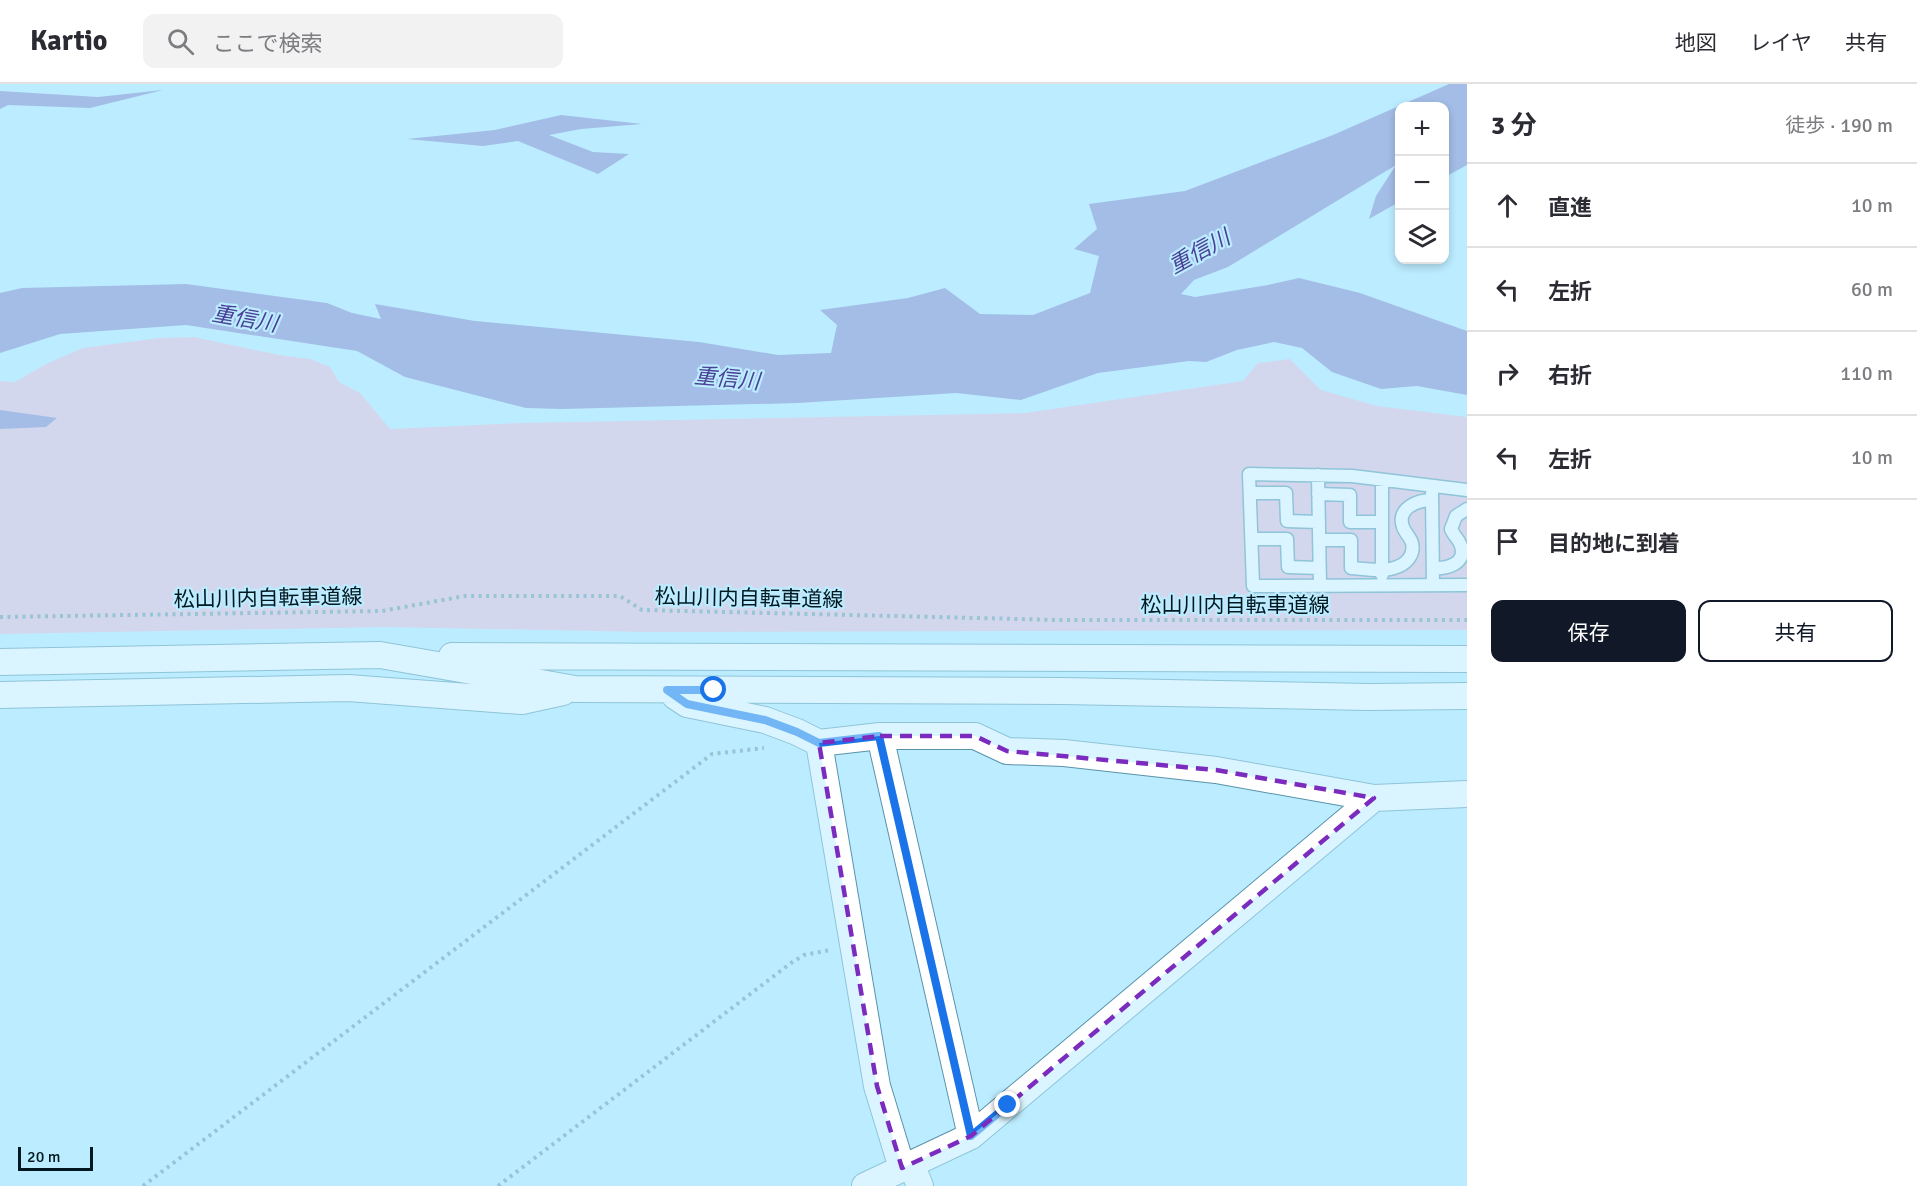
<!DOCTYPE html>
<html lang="ja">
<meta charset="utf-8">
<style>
body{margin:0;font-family:Signika,"Noto Sans JP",sans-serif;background:#f2f2f3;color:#2b2b33}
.controls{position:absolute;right:18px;top:18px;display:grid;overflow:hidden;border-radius:12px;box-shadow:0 3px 9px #0003}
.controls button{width:54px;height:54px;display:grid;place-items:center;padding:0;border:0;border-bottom:2px solid #e1e1e2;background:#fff;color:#2b2b33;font:30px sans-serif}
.scale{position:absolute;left:18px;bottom:15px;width:75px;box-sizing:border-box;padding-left:6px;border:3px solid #011821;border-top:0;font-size:16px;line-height:21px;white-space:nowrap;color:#011821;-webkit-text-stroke:4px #bcecff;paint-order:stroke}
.stop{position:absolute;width:18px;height:18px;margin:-14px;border:4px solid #1a73e8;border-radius:50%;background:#fff}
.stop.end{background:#1a73e8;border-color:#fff;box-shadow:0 2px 6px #0008}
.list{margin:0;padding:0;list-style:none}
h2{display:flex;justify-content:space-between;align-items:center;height:78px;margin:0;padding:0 24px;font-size:26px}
h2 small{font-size:20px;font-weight:400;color:#7c7c81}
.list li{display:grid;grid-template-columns:39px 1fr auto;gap:18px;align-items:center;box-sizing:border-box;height:84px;padding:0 24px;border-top:2px solid #e1e1e2}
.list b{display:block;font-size:22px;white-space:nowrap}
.list em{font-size:20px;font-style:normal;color:#7c7c81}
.actions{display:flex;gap:12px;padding:18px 24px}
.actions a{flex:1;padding:14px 0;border:2px solid #111827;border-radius:12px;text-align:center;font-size:21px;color:#111827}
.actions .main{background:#111827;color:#fff}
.icon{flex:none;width:33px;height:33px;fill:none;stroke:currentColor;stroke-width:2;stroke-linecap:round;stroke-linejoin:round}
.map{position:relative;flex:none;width:1467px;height:1102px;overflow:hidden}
header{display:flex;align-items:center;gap:36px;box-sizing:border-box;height:84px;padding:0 30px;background:#fff;border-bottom:2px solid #e1e1e2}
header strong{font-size:28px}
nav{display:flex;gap:33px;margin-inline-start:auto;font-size:21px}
.search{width:420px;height:54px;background:#f2f2f3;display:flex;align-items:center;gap:15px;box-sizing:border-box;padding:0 21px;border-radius:12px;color:#7c7c81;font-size:22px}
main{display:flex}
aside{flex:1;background:#fff}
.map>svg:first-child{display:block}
.green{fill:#eebcd7}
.water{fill:#8683c9}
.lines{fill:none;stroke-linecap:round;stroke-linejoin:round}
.lane-casing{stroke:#5993aa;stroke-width:15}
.street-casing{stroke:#5993aa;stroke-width:28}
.path{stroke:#6d93a1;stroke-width:4;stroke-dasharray:3 4.5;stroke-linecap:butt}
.lane{stroke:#fff;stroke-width:12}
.street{stroke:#fff;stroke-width:26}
.route{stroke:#1a73e8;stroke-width:8}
.marked{fill:none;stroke:#7b2cbf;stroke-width:4.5;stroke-dasharray:12 8;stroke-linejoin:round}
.labels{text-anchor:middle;stroke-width:4.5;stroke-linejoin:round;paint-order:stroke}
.street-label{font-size:21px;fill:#011821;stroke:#bcecff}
.water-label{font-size:22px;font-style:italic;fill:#4b4196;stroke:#bcecff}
</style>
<header>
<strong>Kartio</strong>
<div class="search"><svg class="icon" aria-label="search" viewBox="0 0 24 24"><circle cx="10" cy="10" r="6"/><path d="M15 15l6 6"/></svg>ここで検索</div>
<nav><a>地図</a><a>レイヤ</a><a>共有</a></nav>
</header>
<main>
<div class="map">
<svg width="1467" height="1102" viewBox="0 0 1467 1102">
<rect width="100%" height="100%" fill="#bcecff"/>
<path class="green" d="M194 253 279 271 310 275 330 283 339 298 360 309 390 345 521 339 1025 329 1243 297 1258 279 1290 275 1321 306 1377 322 1467 333V546L646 548 385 543 0 550V297L15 298 46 280 83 264 159 254Z"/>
<path class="water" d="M1449 0H1467V81L1445 93 1444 22H1400L1399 118 1369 135 1376 112 1396 81 1228 183 1194 196 1181 210 1195 213 1268 201 1299 194 1360 209 1467 247V311L1417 302 1381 305 1332 288 1302 264 1274 258 1237 266 1206 278 1189 277 1098 289 1021 316 956 309 798 319 562 325 526 324 405 293 357 267 186 241 60 250 0 269V209L22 204 186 200 327 219 352 229 381 235 375 220 475 237 699 258 778 271 831 269 837 241 820 226 908 214 945 204 980 230 1033 231 1090 209 1099 172 1074 165 1097 145 1089 120 1185 107 1333 51Z
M163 6 90 24 8 21 0 25V7L98 13Z
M561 31 642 40 581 45 549 51 593 68 629 70 598 90 518 57 483 62 407 55 495 46Z
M0 326 57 334 46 343 0 345Z"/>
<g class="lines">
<g class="lane-casing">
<path id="lane" d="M1318 391 1320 501
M1467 406 1352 392 1249 390 1253 502 1467 501
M1250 409H1286L1287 437 1319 438
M1432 409 1433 501
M1318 410 1350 411V438H1382
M1252 455H1287L1288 483 1319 484
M1319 456H1351V484C1365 485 1381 488 1394 484 1405 481 1415 472 1412 459 1411 454 1405 449 1403 443 1396 424 1418 416 1432 416
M1433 484C1446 485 1467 480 1461 462 1459 455 1453 451 1451 445L1456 432 1467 425
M1382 491V396"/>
</g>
<g class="street-casing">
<path id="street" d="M452 572 1467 575
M0 578 380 571 575 605 1063 607 1368 613 1467 612
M0 611 348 604 522 617 563 608
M675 612 687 620 765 636 797 648 819 659 880 652H975L1007 667 1064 669 1216 686 1374 714
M880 652 971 1052
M819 659 877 1002 902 1084
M911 1080 920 1102
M865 1102 971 1052 1374 714 1467 710"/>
</g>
<path class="path" d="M0 533 382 527 465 512H620L642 526 1060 536H1467
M143 1102 712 670 764 664
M498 1102 791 879 804 871 830 866"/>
<use href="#lane" class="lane"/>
<use href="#street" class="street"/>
</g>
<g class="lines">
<path class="route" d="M714 606H667L687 620 765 636 797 648 819 659 879 652 971 1052 1008 1021"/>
</g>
<path d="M0 0H1467V1102H0ZM880 652H975L1007 667 1216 686 1374 714 971 1052 902 1084 877 1002 819 659Z" fill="#bcecff" fill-opacity=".55" fill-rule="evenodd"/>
<path class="marked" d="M880 652H975L1007 667 1216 686 1374 714 971 1052 902 1084 877 1002 819 659Z"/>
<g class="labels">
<g class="street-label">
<text transform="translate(268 514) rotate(-1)" y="7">松山川内自転車道線</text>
<text transform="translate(749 514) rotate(1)" y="7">松山川内自転車道線</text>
<text x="1235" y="528">松山川内自転車道線</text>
</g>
<g class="water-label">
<text transform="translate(1199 167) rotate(-29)" y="8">重信川</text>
<text transform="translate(245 234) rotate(10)" y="8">重信川</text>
<text transform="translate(727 294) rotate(5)" y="8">重信川</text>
</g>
</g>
</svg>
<div class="controls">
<button>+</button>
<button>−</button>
<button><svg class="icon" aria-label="layers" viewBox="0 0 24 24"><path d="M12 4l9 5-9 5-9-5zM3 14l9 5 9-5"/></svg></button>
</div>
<div class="scale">20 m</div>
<div class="stop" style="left:714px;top:606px"></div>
<div class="stop end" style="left:1008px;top:1021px"></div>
</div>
<aside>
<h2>3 分<small>徒歩 · 190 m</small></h2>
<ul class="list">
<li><svg class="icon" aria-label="ahead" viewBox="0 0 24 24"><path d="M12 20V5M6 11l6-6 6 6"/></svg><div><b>直進</b></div><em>10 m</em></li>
<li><svg class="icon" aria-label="left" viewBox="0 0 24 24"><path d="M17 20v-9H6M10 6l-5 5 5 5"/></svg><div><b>左折</b></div><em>60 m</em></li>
<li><svg class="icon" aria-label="right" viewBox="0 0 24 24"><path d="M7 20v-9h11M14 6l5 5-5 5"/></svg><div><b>右折</b></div><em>110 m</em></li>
<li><svg class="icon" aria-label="left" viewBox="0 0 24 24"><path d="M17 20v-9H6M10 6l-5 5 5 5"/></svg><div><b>左折</b></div><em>10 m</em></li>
<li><svg class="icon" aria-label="arrive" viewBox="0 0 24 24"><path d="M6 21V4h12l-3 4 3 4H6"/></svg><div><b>目的地に到着</b></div></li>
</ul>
<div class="actions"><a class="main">保存</a><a>共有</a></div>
</aside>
</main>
